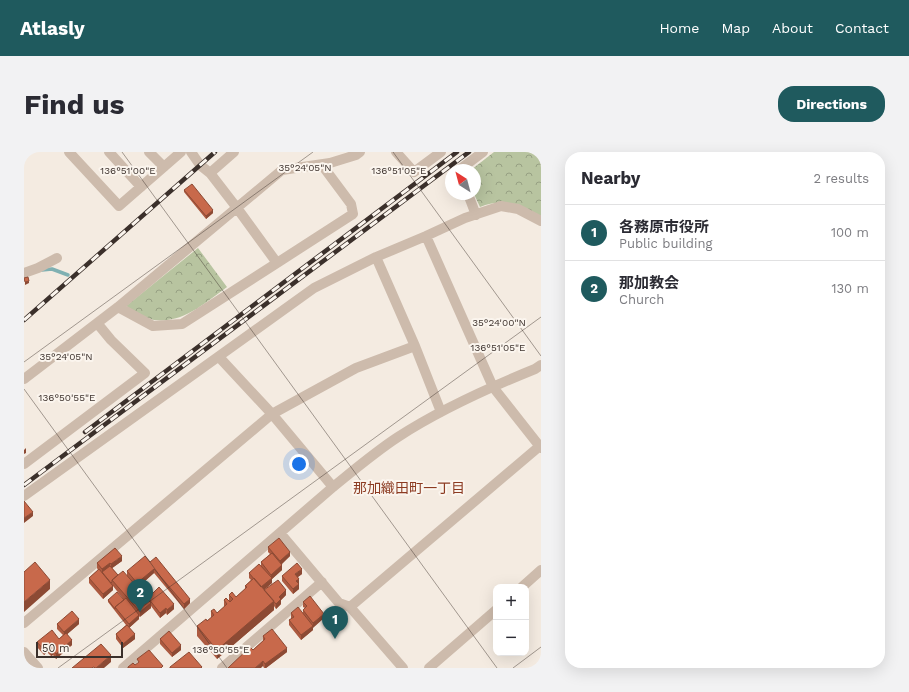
<!DOCTYPE html>
<meta charset="utf-8">
<style>
body{margin:0;font-family:"Work Sans","Noto Sans JP",sans-serif;background:#f2f2f3;color:#2b2b33}
.controls{position:absolute;right:12px;bottom:12px;display:grid;overflow:hidden;border-radius:8px;box-shadow:0 4px 16px #0002}
.controls button{width:36px;height:36px;display:grid;place-items:center;padding:0;border:0;border-bottom:1px solid #e1e1e2;background:#fff;color:#2b2b33;font:20px sans-serif}
.compass{position:absolute;left:421px;top:12px;width:36px;height:36px;border-radius:50%;background:#fff;box-shadow:0 4px 16px #0002;rotate:324deg}
.scale{position:absolute;left:12px;bottom:10px;width:87px;box-sizing:border-box;padding-left:4px;border:2px solid #3b302b;border-top:0;font-size:11px;line-height:14px;white-space:nowrap;color:#3b302b;-webkit-text-stroke:3px #fbf5ee;paint-order:stroke}
.you{position:absolute;left:275px;top:312px;width:14px;height:14px;margin:-10px;border:3px solid #fff;border-radius:50%;background:#1a73e8;box-shadow:0 0 0 6px #1a73e833}
.badge{display:grid;place-items:center;width:26px;height:26px;border-radius:50%;background:#1f5a5e;color:#fff;font-size:13px;font-weight:700}
.pin{position:absolute;translate:-50% -33px;filter:drop-shadow(0 1px 2px #0008)}
.pin::after{content:'';position:absolute;top:21px;width:14px;height:12px;background:inherit;clip-path:polygon(0 0,100% 0,50% 100%)}
.list{margin:0;padding:0;list-style:none}
h2{display:flex;justify-content:space-between;align-items:center;height:52px;margin:0;padding:0 16px;font-size:17px}
h2 small{font-size:13px;font-weight:400;color:#7c7c81}
.list li{display:grid;grid-template-columns:26px 1fr auto;gap:12px;align-items:center;box-sizing:border-box;height:56px;padding:0 16px;border-top:1px solid #e1e1e2}
.list b{display:block;font-size:15px;white-space:nowrap}
.list p{margin:0;font-size:13px;white-space:nowrap;color:#7c7c81}
.list em{font-size:13px;font-style:normal;color:#7c7c81}
.map{position:relative;flex:none;width:517px;height:516px;overflow:hidden;border-radius:16px}
header{display:flex;align-items:center;gap:24px;box-sizing:border-box;height:56px;padding:0 20px;background:#1f5a5e;color:#fff}
header strong{font-size:19px}
nav{display:flex;gap:22px;margin-inline-start:auto;font-size:14px}
.intro{display:flex;align-items:center;justify-content:space-between;box-sizing:border-box;height:96px;padding:0 24px}
h1{margin:0;font-size:28px}
.button{padding:10px 18px;border-radius:16px;background:#1f5a5e;color:#fff;font-size:14px;font-weight:700}
main{display:flex;gap:24px;padding:0 24px}
aside{flex:1;background:#fff;border-radius:16px;box-shadow:0 4px 16px #0002}
.map>svg:first-child{display:block}
.park{fill:url(#park-crowns)}
.lines{fill:none;stroke-linecap:round;stroke-linejoin:round}
.stream{stroke:#7fb0b2;stroke-width:3.5}
.minor{stroke:#cdbbac;stroke-width:10}
.tertiary{stroke:#cdbbac;stroke-width:10}
.rail-casing{stroke:#3b302b;stroke-width:4.5}
.rail{stroke:#fbf5ee;stroke-width:3;stroke-dasharray:9;stroke-linecap:butt}
.wall{fill:#ac5a40}
.shaded-wall{fill:#8c4a34}
.building{fill:#c8694b;stroke:#8c4a34}
.ticks{fill:none;stroke:#3b302b;stroke-width:1;stroke-opacity:0.45}
.labels{text-anchor:middle;stroke-width:4;stroke-linejoin:round;paint-order:stroke}
.neighbourhood-label{font-size:14px;fill:#8c3b22;stroke:#fbf5ee}
.ticks-label{font-size:10px;text-anchor:middle;fill:#3b302b;stroke:#fbf5ee;stroke-width:4;stroke-linejoin:round;paint-order:stroke}
</style>
<header>
<strong>Atlasly</strong>
<nav><a>Home</a><a>Map</a><a>About</a><a>Contact</a></nav>
</header>
<div class="intro"><h1>Find us</h1><a class="button">Directions</a></div>
<main>
<div class="map">
<svg width="517" height="516" viewBox="0 0 517 516">
<defs>
<pattern id="park-crowns" width="20" height="18" patternUnits="userSpaceOnUse"><rect width="20" height="18" fill="#b8c4a0"/><path d="M2 6a3 3 0 1 1 6 0M12 15a3 3 0 1 1 6 0" fill="none" stroke="#97a083"/></pattern>
</defs>
<rect width="100%" height="100%" fill="#f4ebe1"/>
<path class="park" d="M470 0H517V65C495 55 481 45 456 55L450 42 451 18H447Z
M174 96 203 135C182 150 159 172 130 168 123 167 109 158 102 154Z"/>
<g class="lines">
<path class="stream" d="M18 118 28 117 44 123"/>
<path class="minor" d="M45 0 95 54 157 0
M85 0 117 35
M125 0 140 15
M167 0 176 13 186 21
M372 0 390 20 417 0
M435 18 459 0
M444 42 452 63
M402 84 469 235 517 296
M352 105 391 194 417 260
M253 111 329 62 327 52 298 13
M0 121 14 116 33 106
M94 155 129 174 158 172 253 111 213 56 186 21 210 0
M195 205 248 262 309 335
M0 227 94 155 258 18 306 11 332 3 336 0
M0 312 121 221 87 188 73 171
M0 344 290 136 352 105 402 84 441 66 477 54 494 57 517 69
M256 381 315 451 326 455 379 516
M498 435 517 418
M326 455 517 293
M0 471 248 262 332 216 391 194
M99 516 309 335C330 318 351 300 374 285 417 257 464 236 511 217L517 213
M198 516 298 430
M405 516 472 458"/>
<path class="tertiary" d="M0 500 14 516"/>
<g class="rail-casing">
<path id="rail" d="M0 168 191 0
M61 280 433 0
M0 333 445 0"/>
</g>
<use href="#rail" class="rail"/>
</g>
<path class="wall" d="M160 38 189 61 182 67 160 40Z
M244 395 266 404 257 412 258 418 248 427V431L240 438 262 443 257 448V452L252 457 250 454V458L193 507 173 484V474L183 469 187 466V459L193 461 200 455V448H205V443L212 445 221 437V434L227 428 225 426V421L237 414V410L246 402 244 400Z
M98 409 88 416 94 423 103 424V419L126 410 166 451 160 457 130 421 113 436 124 448V446L150 457 143 463 142 461 136 466 127 454V456L115 465V467L105 476 111 487 99 496 92 487V482L102 473 84 450V448H100L89 434V438L79 447 65 431V426L74 418 73 416V411Z
M278 422 274 425 275 431V437L269 442 258 429V424Z
M279 450 300 466 289 475V478L277 488 265 473V468L267 467V461H279V458L281 456 279 455Z
M33 472H55L43 482 48 493 32 507 29 503 27 504 23 500 20 503 13 495V490L35 487 39 483 33 477Z
M239 484 263 500 242 516H240L239 514 229 498 239 489Z
M136 487 157 498 148 505 136 492Z"/>
<path class="shaded-wall" d="M189 58V61L182 67V64Z
M5 129V131L1 133V130Z
M2 296V301L0 302V298Z
M9 360V364L0 371V366Z
M266 400V404L256 414V409Z
M98 404V409L87 417V412Z
M86 411V416L78 422V417Z
M258 413V418L248 427V431L237 440V435L247 427V423Z
M130 417V421L113 436V431Z
M278 417V422L271 427V422Z
M275 427V431L272 434 275 432V437L269 442V437L272 429Z
M26 428V437L0 460V450Z
M89 434V438L79 447V442Z
M262 438V443L257 448V452L252 457V452L255 445Z
M166 447V451L160 457V452Z
M250 449V458L193 507V498Z
M127 451V456L116 465V460Z
M150 452V457L143 463V458Z
M142 456V461L136 466V461Z
M300 462V466L289 476V471Z
M115 463V467L105 476V472Z
M55 467V472L40 485V480Z
M289 474V478L277 488V483Z
M111 482V487L99 496V492Z
M48 488V493L32 507V502Z
M157 493V498L148 505V501Z
M23 495V500L20 503V498Z
M263 496V500L242 516H241V512Z
M29 498V503L27 504V500Z
M87 503V510L80 516H72Z
M239 509V514L237 516H231Z"/>
<path class="building" d="M168 32 189 58 182 64 160 38Z
M4 125 5 129 1 130 0 126Z
M0 349 9 360 0 366Z
M255 386 266 400 256 409 244 395Z
M91 396 98 404 87 412 86 411 78 417 73 411Z
M248 401 258 413 247 423 237 410Z
M121 404 126 410 132 405 166 447 160 452 130 417 113 431 103 419Z
M11 410 26 428 0 450V420Z
M273 411 278 417 271 422 275 427 272 429 275 432 269 437 258 424Z
M235 412 248 426 237 435 225 421Z
M86 414 94 423 88 428V430L87 431 78 420Z
M75 417 89 434 79 442 65 426Z
M99 419 127 451 116 460 88 428Z
M230 426 250 449 193 498 173 474 182 467 183 469 190 463 187 459 190 457 193 461 203 452 200 448 202 446 206 450 209 447 205 443 208 440 212 445 223 435 221 434Z
M254 428 262 438 255 445 257 447 252 452 240 438Z
M135 435 150 452 143 458 142 456 136 461 124 446Z
M93 440 100 448 91 455V457L84 448Z
M286 444 300 462 289 471 279 458 283 454 279 450Z
M102 446 115 463 105 472 91 455Z
M274 455 289 474 277 483 265 468 270 465 267 461Z
M48 459 55 467 40 480 33 472Z
M103 473 111 482 99 492 92 482Z
M248 477 263 496 241 512 239 509 231 516H204L226 495 229 498 241 487 239 484Z
M28 478 35 487 42 481 48 488 32 502 29 498 27 500 23 495 20 498 13 490Z
M145 479 157 493 148 501 136 487Z
M77 492 87 503 72 516 69 515 68 516H48Z
M125 498 139 514 137 516H104V515L109 511 111 513 115 510 113 507Z
M165 500 178 515 177 516H146V515Z"/>
<path class="ticks" d="M98 0 473 516M369 0 517 204M0 210 289 0M0 237 203 516M34 516 517 165M489 516 517 495"/>
<g class="labels">
<g class="neighbourhood-label">
<text x="385" y="341">那加織田町一丁目</text>
</g>
</g>
<g class="ticks-label">
<text x="281" y="19">35°24'05"N</text>
<text x="104" y="22">136°51'00"E</text>
<text x="375" y="22">136°51'05"E</text>
<text x="475" y="174">35°24'00"N</text>
<text x="474" y="199">136°51'05"E</text>
<text x="42" y="208">35°24'05"N</text>
<text x="43" y="249">136°50'55"E</text>
<text x="197" y="501">136°50'55"E</text>
</g>
</svg>
<div class="controls">
<button>+</button>
<button>−</button>
</div>
<svg class="compass" viewBox="-18 -18 36 36"><path d="M0-13l5 13h-10z" fill="#e53935"/><path d="M0 13l5-13h-10z" fill="#7c7c81"/></svg>
<div class="scale">50 m</div>
<div class="you"></div>
<div class="pin badge" style="left:311px;top:487px">1</div>
<div class="pin badge" style="left:116px;top:460px">2</div>
</div>
<aside>
<h2>Nearby<small>2 results</small></h2>
<ul class="list">
<li><span class="badge">1</span><div><b>各務原市役所</b><p>Public building</p></div><em>100 m</em></li>
<li><span class="badge">2</span><div><b>那加教会</b><p>Church</p></div><em>130 m</em></li>
</ul>
</aside>
</main>
